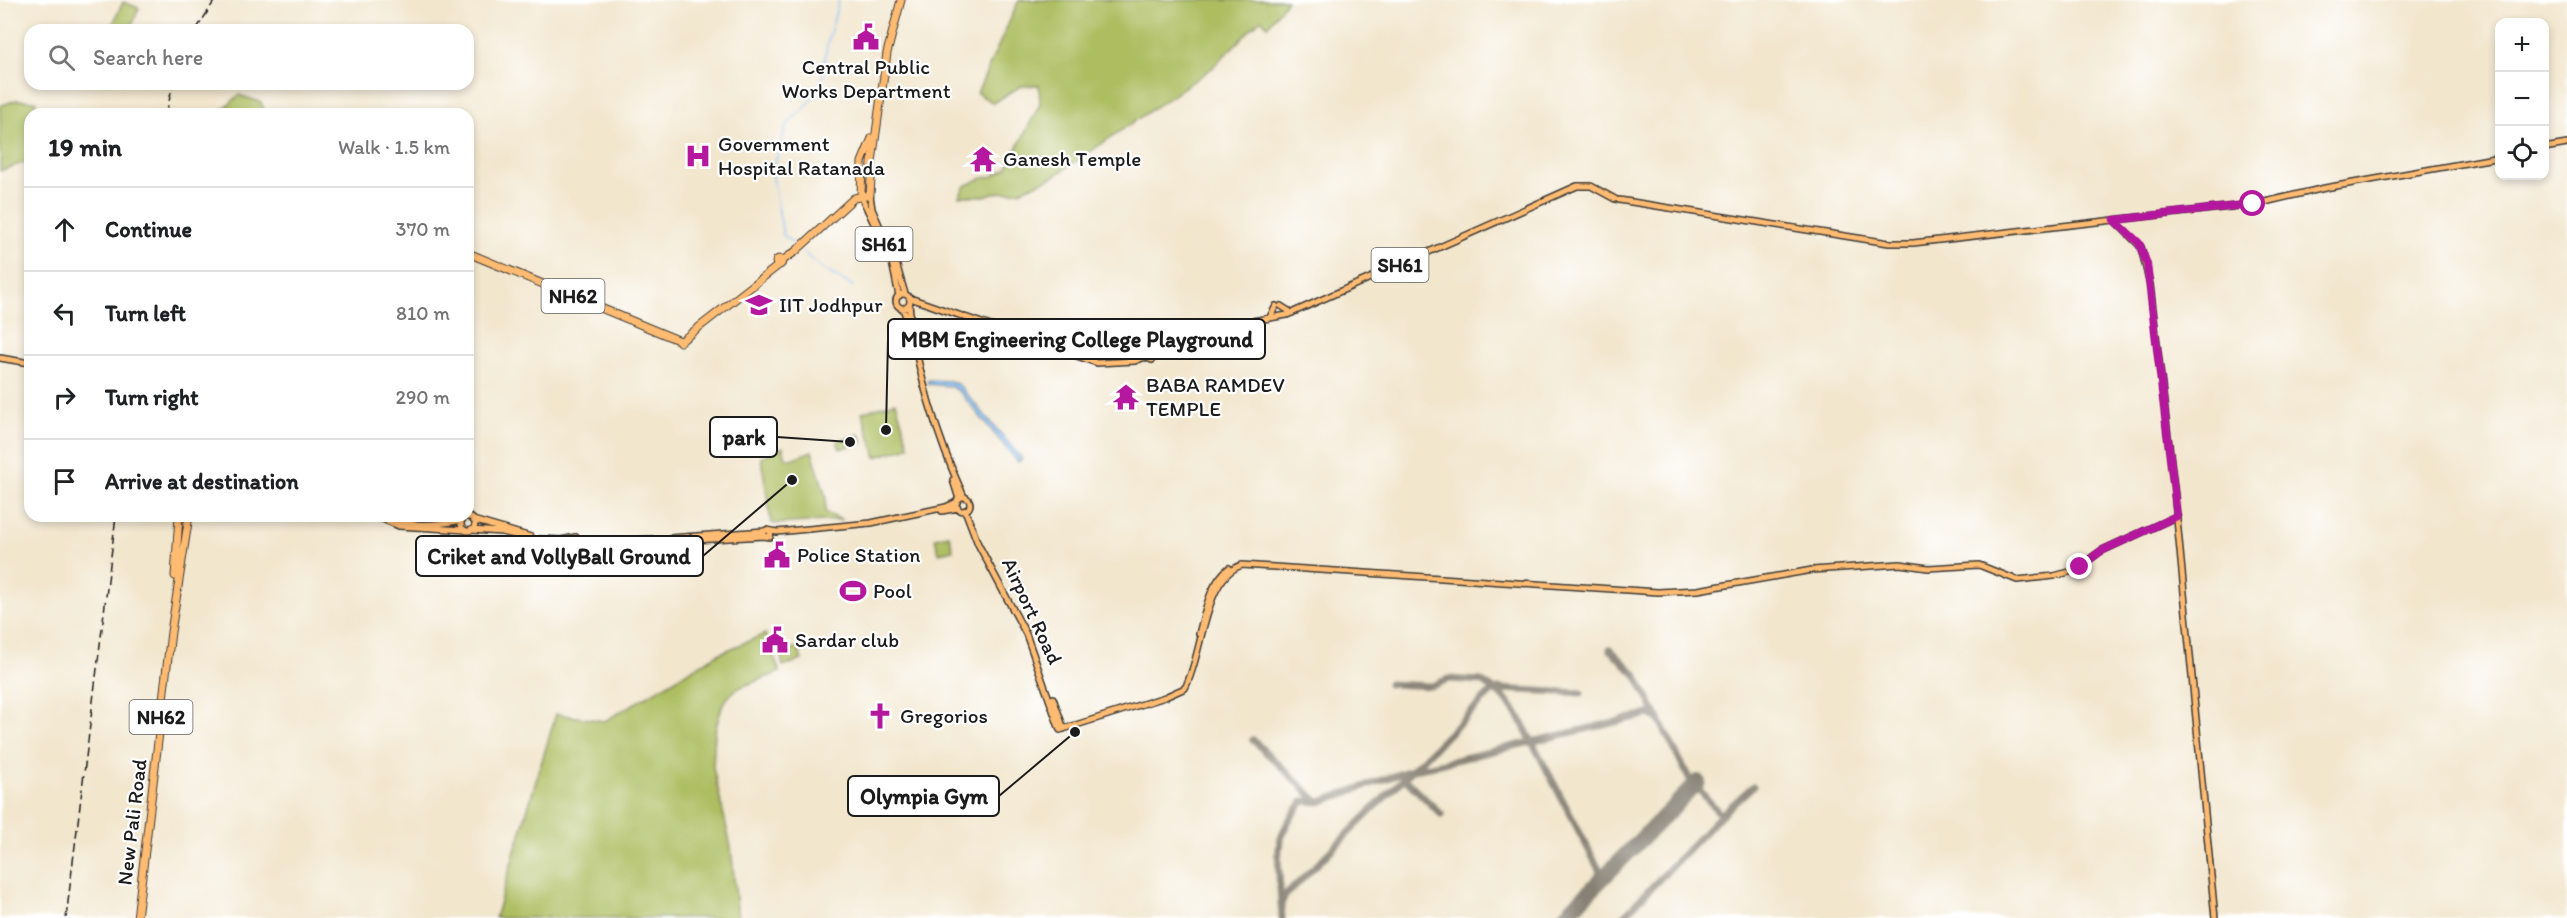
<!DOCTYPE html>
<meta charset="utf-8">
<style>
body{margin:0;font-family:Itim,sans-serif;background:#f6f6f6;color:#202124}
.controls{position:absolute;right:18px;top:18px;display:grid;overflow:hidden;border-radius:12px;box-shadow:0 3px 9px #0003}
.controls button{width:54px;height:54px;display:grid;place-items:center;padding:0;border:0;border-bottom:2px solid #e0e0e0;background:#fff;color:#202124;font:30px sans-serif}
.stop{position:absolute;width:18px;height:18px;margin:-14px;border:4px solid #b5179e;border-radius:50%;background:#fff}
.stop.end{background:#b5179e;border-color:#fff;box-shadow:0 2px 6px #0008}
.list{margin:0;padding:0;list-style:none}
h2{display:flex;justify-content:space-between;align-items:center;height:78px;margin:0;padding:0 24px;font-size:26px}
h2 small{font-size:20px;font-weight:400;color:#757577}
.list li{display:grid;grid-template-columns:39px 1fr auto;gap:18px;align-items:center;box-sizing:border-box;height:84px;padding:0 24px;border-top:2px solid #e0e0e0}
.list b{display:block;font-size:22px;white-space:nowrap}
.list em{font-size:20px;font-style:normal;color:#757577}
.icon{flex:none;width:33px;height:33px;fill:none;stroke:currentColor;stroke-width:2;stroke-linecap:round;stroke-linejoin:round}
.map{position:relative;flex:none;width:2567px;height:918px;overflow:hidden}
.search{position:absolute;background:#fff;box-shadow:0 3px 9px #0003;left:24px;top:24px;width:450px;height:66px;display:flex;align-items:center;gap:15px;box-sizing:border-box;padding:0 21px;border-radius:18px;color:#757577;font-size:22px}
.panel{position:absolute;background:#fff;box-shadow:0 3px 9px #0003;left:24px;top:108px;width:450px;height:414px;border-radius:18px}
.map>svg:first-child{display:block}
.green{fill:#adbd60;stroke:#646c3e;stroke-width:1.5}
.water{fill:#80bcf3;stroke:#4e6c88;stroke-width:1.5}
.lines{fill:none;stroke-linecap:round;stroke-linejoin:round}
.stream{stroke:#80bcf3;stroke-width:1.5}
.taxiway{stroke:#878174;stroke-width:7}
.runway{stroke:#878174;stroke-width:16}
.major-casing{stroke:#3c3a37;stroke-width:8}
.highway-casing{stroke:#3c3a37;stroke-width:9}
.major{stroke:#ffbb71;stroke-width:5}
.highway{stroke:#ffbb71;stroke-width:7}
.rail{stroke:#1c1c1c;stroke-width:1.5;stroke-dasharray:9 4.5;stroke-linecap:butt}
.route{stroke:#b5179e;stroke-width:8}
.labels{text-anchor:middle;stroke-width:4.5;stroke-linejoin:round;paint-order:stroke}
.shield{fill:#fff;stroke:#606060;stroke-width:1.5}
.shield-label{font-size:20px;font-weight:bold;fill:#1c1c1c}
.poi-label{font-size:21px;fill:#1c1c1c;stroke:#fff;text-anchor:start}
.street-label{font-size:21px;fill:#1c1c1c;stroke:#fff}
.leader{fill:none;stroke:#1c1c1c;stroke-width:2}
.callout-dot{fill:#1c1c1c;stroke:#fff;stroke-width:2}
.callout{fill:#fff;stroke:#1c1c1c;stroke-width:2}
.callout-label{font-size:22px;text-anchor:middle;font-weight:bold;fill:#1c1c1c}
</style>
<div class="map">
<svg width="2567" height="918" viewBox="0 0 2567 918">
<rect width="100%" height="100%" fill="#fff"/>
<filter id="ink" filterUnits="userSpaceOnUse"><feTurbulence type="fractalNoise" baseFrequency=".0167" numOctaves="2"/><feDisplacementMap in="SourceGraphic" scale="12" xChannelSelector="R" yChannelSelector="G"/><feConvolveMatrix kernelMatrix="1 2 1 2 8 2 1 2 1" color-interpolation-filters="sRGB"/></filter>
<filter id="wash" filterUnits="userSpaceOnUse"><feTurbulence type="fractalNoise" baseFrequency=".008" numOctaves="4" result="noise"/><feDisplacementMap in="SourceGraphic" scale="24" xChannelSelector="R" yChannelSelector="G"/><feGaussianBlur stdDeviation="1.35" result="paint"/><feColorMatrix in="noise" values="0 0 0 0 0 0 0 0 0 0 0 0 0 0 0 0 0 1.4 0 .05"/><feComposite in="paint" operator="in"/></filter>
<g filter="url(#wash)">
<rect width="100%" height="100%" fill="#f2e6cd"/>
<path class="green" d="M1019 0H1287L1268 26 1261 19 1211 69 1053 177 1019 191 993 193 985 196H959L965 186 982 178 991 177 1006 169 1040 104 1039 85 1021 86 993 103 977 93Z
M123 2 139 8 130 30H110Z
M239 95 261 102 266 114H218Z
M16 100 36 101 34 114H30L29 161 0 171V106Z
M896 402 909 447 876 457 862 412Z
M860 434 863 442 840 449 837 441Z
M783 447 786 458 791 459 812 451 826 497 825 511 828 514 842 520 774 524 771 522 761 457Z
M949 535 953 550 939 553 935 538Z
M765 634 780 672 741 687 732 693 723 703 715 731 713 767 731 847 738 918H495L556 714 605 721 718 654Z
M798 647 802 660 783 666 780 652Z"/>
<path class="water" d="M927 380 950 381 959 385 1022 459 1018 462 959 391 950 386 928 384Z"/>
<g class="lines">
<path class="stream" d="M796 246 783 235 772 172 787 124 807 106 822 81 827 45 839 0
M800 250 824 270 853 286"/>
<path class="taxiway" d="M1610 649 1636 675 1689 778 1721 815
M1389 684 1432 686 1448 679 1481 681 1503 696 1518 715 1603 877
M1253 740 1316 800
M1404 778 1442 815
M1281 904C1279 858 1270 837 1304 801L1320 802 1405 772 1649 714 1659 719
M1282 918 1281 904 1285 896 1491 692 1498 689 1581 693
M1622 918 1721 815 1753 786"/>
<path class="runway" d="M1563 918 1698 782"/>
</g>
</g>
<g filter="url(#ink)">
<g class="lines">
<g class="major-casing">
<path id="major" d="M2544 148 2567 144
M870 195 872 209 896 263 905 294
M861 196 892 262 899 296
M1619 200 1889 243H1913L2114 220 2141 247 2150 285 2174 488 2215 918
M2114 220 2256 204 2325 188 2500 157
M896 301a7 7 0 1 1 14 0a7 7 0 1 1-14 0Z
M910 298 1097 363 1135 361 1145 357 1149 351 1154 355 1152 360 1145 357
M909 305C915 367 938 440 964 497
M1281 306 1292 313
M903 308 909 327
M1270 317 1276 306
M1149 351 1159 341 1177 334 1287 315 1577 186H1591L1615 199
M1154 355 1174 337
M0 358 30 363
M953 480 959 499
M956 504a7 7 0 1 1 14 0a7 7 0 1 1-14 0Z
M965 510 978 544 1026 634 1060 730 1165 697 1185 688C1203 656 1203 577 1242 565L1658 592 1698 590 1812 570 1900 564 1928 568 1979 565 2017 580 2054 576 2073 571 2101 551 2177 516
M942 511 958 508
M376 516 399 526 465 530
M384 516C406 528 439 525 462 520
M461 524a7 7 0 1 1 14 0a7 7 0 1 1-14 0Z
M473 520 531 537
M471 530 502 532 560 546
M771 532 770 537 764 536 763 533 766 530 777 532 871 523 946 507 957 502
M576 537 580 541 576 546 567 548 560 546 561 540Z
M670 538 764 531
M540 539 561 540
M580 541 595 543
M623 541 652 539
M574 547 764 536
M1199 634C1205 611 1210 583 1229 568
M1053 698 1064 729"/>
</g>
<g class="highway-casing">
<path id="highway" d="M861 196 862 162 872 138
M468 253 678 340
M776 262a3 3 0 1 1 6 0a3 3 0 1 1-6 0Z
M782 261 796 251 854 198 870 195 872 162 887 53 901 0
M680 342 779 265
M175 576 179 516
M137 918 171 632 189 516"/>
</g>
<use href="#major" class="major"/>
<use href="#highway" class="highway"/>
<path class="rail" d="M196 30 215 0
M166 114 173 84
M66 918 116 516"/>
</g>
</g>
<g class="lines" filter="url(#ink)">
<path class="route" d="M2080 567 2101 551 2177 516 2147 264 2139 243 2114 220 2253 204"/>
</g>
<defs>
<g id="civic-bare" transform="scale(2.07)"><path d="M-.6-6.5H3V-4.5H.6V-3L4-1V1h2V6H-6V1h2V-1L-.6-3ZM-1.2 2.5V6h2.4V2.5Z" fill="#b5179e" stroke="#fff" stroke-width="2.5" paint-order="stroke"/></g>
<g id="hospital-bare" transform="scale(2.07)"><path d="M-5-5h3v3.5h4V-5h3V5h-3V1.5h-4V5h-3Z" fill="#b5179e" stroke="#fff" stroke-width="2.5" paint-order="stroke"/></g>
<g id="temple-bare" transform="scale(2.07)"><path d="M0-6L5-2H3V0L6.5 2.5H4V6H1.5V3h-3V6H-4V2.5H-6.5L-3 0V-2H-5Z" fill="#b5179e" stroke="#fff" stroke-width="2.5" paint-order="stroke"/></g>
<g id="university-bare" transform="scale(2.07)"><path d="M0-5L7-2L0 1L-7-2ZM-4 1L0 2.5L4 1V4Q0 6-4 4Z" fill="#b5179e" stroke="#fff" stroke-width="2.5" paint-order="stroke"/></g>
<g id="stadium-bare" transform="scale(2.07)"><path d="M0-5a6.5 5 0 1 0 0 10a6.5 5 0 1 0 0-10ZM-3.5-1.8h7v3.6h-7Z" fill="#b5179e" stroke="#fff" stroke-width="2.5" paint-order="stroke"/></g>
<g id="church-bare" transform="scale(2.07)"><path d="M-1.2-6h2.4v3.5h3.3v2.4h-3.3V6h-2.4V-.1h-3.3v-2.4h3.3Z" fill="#b5179e" stroke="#fff" stroke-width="2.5" paint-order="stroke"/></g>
</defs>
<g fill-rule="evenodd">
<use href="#civic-bare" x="866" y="37"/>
<use href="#hospital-bare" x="698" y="156"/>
<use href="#temple-bare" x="983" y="159"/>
<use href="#university-bare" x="759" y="305"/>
<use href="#temple-bare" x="1126" y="397"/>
<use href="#civic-bare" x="777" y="555"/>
<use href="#stadium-bare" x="853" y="591"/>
<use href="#civic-bare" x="775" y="640"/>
<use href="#church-bare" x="880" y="716"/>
</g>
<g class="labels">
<g class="shield">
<rect x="855.5" y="227" width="57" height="34" rx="4.5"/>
<rect x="1371.5" y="248" width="57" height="34" rx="4.5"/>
<rect x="541.5" y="279" width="63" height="34" rx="4.5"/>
<rect x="129.5" y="700" width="63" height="34" rx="4.5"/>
</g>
<g class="shield-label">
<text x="884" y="251">SH61</text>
<text x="1400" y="272">SH61</text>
<text x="573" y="303">NH62</text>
<text x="161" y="724">NH62</text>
</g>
<g class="poi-label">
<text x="866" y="74" text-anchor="middle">Central Public<tspan x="866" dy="24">Works Department</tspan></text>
<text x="718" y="151">Government<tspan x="718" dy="24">Hospital Ratanada</tspan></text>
<text x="1003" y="166">Ganesh Temple</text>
<text x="779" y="312">IIT Jodhpur</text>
<text x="1146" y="392">BABA RAMDEV<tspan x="1146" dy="24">TEMPLE</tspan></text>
<text x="797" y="562">Police Station</text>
<text x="873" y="598">Pool</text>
<text x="795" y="647">Sardar club</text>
<text x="900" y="723">Gregorios</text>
</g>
<g class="street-label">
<text transform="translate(1032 611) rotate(65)" y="7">Airport Road</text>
<text transform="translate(132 822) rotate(-83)" y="7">New Pali Road</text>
</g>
</g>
<path class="leader" d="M886 430L888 339M850 442L777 437M792 480L703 556M1075 732L999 796"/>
<g class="callout-dot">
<circle cx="886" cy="430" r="6"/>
<circle cx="850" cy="442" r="6"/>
<circle cx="792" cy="480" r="6"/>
<circle cx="1075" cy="732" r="6"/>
</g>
<g class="callout">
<rect x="888" y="319" width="377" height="40" rx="6"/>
<rect x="710" y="417" width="67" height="40" rx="6"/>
<rect x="416" y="536" width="287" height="40" rx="6"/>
<rect x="848" y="776" width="151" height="40" rx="6"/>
</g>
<g class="callout-label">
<text x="1077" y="347">MBM Engineering College Playground</text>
<text x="744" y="445">park</text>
<text x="559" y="564">Criket and VollyBall Ground</text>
<text x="924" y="804">Olympia Gym</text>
</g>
</svg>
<div class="controls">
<button>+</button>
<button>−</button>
<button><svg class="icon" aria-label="locate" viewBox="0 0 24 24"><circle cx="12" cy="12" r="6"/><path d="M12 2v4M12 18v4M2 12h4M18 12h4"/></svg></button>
</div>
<div class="stop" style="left:2253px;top:204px"></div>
<div class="stop end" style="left:2080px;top:567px"></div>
<div class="search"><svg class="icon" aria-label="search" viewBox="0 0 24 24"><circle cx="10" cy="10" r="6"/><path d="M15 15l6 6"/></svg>Search here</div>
<section class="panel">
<h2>19 min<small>Walk · 1.5 km</small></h2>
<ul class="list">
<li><svg class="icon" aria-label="ahead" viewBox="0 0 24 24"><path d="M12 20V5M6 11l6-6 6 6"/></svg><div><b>Continue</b></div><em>370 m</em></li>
<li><svg class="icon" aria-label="left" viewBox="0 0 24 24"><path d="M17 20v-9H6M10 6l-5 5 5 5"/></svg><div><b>Turn left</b></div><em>810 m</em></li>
<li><svg class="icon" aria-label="right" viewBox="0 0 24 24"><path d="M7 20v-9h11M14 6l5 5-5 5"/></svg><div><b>Turn right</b></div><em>290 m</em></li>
<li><svg class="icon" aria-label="arrive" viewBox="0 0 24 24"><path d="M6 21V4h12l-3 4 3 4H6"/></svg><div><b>Arrive at destination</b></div></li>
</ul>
</section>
</div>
